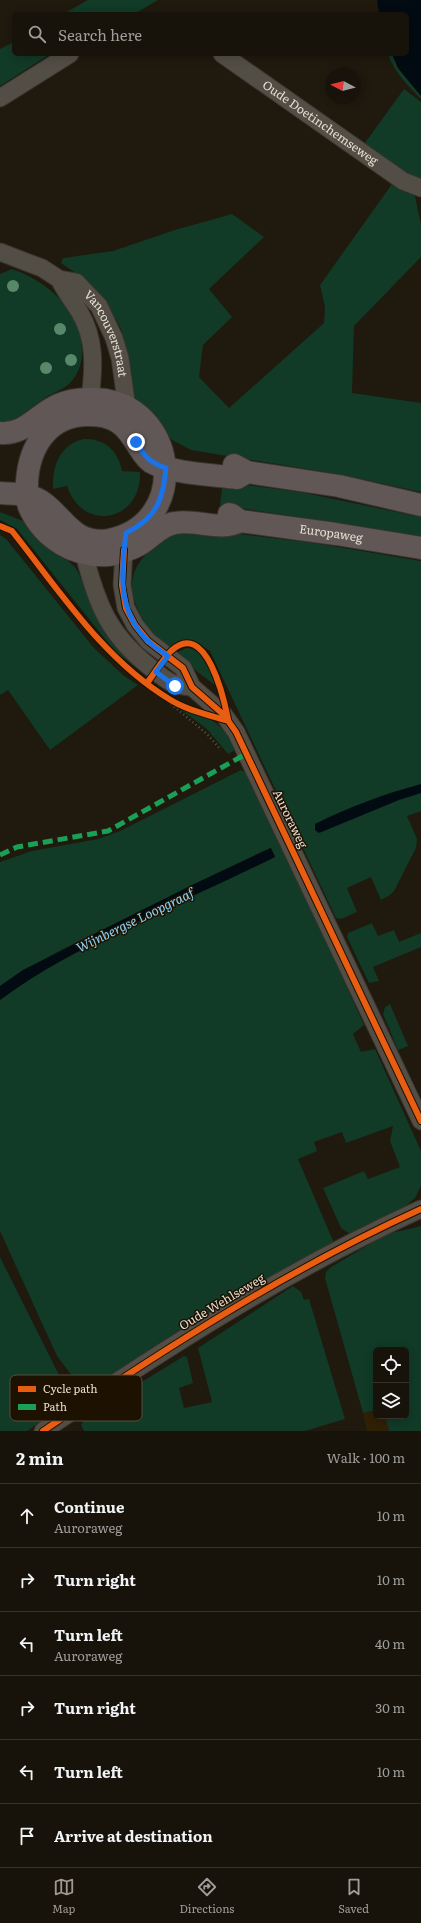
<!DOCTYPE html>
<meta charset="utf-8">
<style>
body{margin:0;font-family:Literata,serif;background:#242018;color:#f1f3f6}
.controls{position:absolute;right:12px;bottom:12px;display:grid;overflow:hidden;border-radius:6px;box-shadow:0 2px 10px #0003}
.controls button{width:36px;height:36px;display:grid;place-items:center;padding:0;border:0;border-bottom:1px solid #36322b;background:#17130a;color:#f1f3f6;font:20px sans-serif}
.compass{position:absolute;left:325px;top:68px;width:36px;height:36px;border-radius:50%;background:#17130a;box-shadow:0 2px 10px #0003;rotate:277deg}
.stop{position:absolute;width:12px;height:12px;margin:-9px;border:3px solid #1a73e8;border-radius:50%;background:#fff}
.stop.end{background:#1a73e8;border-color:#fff;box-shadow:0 1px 4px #0008}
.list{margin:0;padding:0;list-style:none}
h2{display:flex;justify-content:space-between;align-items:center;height:52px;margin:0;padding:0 16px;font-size:17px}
h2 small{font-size:13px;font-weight:400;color:#9e9e9c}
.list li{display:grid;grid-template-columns:26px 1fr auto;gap:12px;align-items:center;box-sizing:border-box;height:64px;padding:0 16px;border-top:1px solid #36322b}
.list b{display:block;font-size:15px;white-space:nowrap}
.list p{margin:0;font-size:13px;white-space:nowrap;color:#9e9e9c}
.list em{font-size:13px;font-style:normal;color:#9e9e9c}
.icon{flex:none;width:22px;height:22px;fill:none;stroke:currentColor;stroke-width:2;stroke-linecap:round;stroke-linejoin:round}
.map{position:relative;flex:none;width:421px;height:1431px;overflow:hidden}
.search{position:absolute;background:#17130a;box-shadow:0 2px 10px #0003;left:12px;right:12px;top:12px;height:44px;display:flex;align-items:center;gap:10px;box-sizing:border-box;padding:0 14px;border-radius:6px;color:#9e9e9c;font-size:15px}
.sheet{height:436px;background:#17130a}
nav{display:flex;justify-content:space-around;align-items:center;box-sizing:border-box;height:56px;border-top:1px solid #36322b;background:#17130a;font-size:11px;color:#9e9e9c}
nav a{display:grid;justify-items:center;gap:2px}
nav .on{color:#a0998d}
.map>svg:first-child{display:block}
.built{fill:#2f2006}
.green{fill:#113a27}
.water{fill:#030b12}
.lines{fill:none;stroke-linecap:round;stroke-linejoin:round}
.minor-casing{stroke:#39342d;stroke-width:19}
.primary-casing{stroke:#39342d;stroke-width:24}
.path{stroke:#59544c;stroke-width:2.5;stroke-dasharray:1 3;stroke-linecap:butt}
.minor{stroke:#534e45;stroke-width:17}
.primary{stroke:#605756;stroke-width:22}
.quiet{stroke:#1a9f57;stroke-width:5;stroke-dasharray:10 5;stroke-linecap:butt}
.cycleway-casing{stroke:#1d1101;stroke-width:8}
.cycleway{stroke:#e95d12;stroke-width:6}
.tree{fill:#57886a}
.route{stroke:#1a73e8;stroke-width:5}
.labels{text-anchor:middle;stroke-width:3;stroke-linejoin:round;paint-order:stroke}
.street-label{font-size:12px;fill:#e6ded1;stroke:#1d1101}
.water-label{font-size:13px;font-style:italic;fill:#8ad5f7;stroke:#1d1101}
.key{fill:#1d1101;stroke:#594e3f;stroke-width:1}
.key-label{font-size:11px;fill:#e6ded1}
</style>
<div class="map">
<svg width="421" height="1431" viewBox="0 0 421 1431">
<rect width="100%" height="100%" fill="#1f190e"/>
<path class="built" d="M376 1410V1416H385L389 1431H367L363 1413Z"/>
<path class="green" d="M88 0H158L134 14H63Z
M14 42V54H50L0 86V49Z
M388 54H392L398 68 421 96V99C407 85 395 73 388 54Z
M404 89 421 102V180H417L362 147Z
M392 184 415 196 421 225V257L354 326 352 393 421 403V492L343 475 191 450 172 440 139 404 131 390 130 368 121 329 106 301 83 278 61 263 63 258 113 251 175 230 232 214 264 237 209 289 232 317 203 345 199 377 229 408 324 323 325 307 320 285Z
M12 269C49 282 82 311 82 352 82 363 78 375 70 383 62 391 51 393 42 400 25 411 21 418 0 424V274Z
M84 439C105 438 119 452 122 471L140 472C142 521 83 534 67 486L53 489C52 466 60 444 84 439Z
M223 482 300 492 421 517V536L220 505Z
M0 512 23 521 75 567C86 584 89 605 99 623 111 643 130 659 147 675L118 654 109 644 17 529 0 520Z
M205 530 314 543 421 561V811L407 816 417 839 416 848 394 891 390 895 381 900 371 877 347 888 357 912 341 919 336 918 210 651C197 641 182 639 169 649 156 641 146 627 140 614 126 586 130 567 154 547 162 541 170 535 181 532 188 530 197 530 205 530Z
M0 535 6 539 94 648 123 675 138 685 50 750 8 690 0 695Z
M186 648C204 648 211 671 216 686L174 654Z
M180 709C213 721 218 716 235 750L228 754 207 729Z
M241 770 247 773 303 889 364 1025 353 1034 361 1052 375 1049 421 1151V1186L415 1198 402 1209 350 1234 341 1228 323 1188 364 1171 368 1179 400 1167 390 1141 393 1126 346 1143 342 1132 314 1142 317 1151 298 1159 334 1243 204 1315 93 1387H85L78 1384 57 1356 0 1231V1000L33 976 70 956 275 856 270 848C217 873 164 899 112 925 73 944 35 962 0 986V862L32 851 98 839 120 831Z
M372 923 378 936 394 930 399 942 421 933V947L373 967 379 981 369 983 347 937 348 933Z
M390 1004 408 1046 398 1050 383 1014 385 1007Z
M421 1226V1431H389L385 1416H406V1350H376V1410L363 1413 325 1278 326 1272 331 1267 387 1234Z
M0 1257 58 1373 68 1399 65 1405 27 1431H0Z
M293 1286 301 1292 304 1300 309 1299 345 1419 305 1431H84L81 1425 86 1416 184 1356 187 1357 193 1383 179 1388 184 1408 212 1402 198 1348Z"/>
<path class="water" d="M377 0H421V96L398 68 392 54H407V14H379Z
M421 784V793L399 800 319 833 315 830V824C349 807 384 794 421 784Z
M271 848 275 857C183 903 84 939 0 1000V986L23 970 192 885Z"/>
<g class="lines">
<g class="minor-casing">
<g id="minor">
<path id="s1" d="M222 54 403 181 421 188"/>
<path d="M0 98 70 54"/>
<path id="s2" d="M0 252 42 268 59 279 76 282 99 306 114 338 120 358 127 408"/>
<path d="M59 279C65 291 72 300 79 311 96 339 94 368 90 399"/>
<path d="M124 550 122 585 126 608 135 625 148 641 183 668 192 687 224 715 236 732 421 1121"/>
<path d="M84 554C97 604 108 634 150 667 166 680 171 686 192 687"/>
<path d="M43 1431C164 1349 287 1270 421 1209"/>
</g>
</g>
<g class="primary-casing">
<g id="primary">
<path d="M0 433C25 435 37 414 58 405 73 398 90 398 106 400 179 413 189 524 109 540 73 546 64 516 41 501 29 493 14 494 0 493"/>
<path d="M234 465 247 472 339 486 421 505"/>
<path id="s3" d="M229 514 232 515 240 521 336 534 421 548"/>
<path d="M240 521C221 532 197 519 175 523 161 525 153 536 142 543 135 548 117 554 108 555 75 557 45 540 30 509 26 501 27 491 27 482 29 446 49 415 88 415 115 415 125 424 138 446 142 452 145 458 151 462 169 473 215 475 237 478L247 472"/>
</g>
</g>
<path class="path" d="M171 704 207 734 221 750"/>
<use href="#minor" class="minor"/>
<use href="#primary" class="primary"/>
<path class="quiet" d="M0 855 17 847 108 831 246 754"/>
<g class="cycleway-casing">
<path id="cycleway" d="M0 526 12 531C59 590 103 659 169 699 186 710 209 715 228 721
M124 550 122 585 126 608 135 625 148 641 183 668 192 687 224 715 236 732 421 1121
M147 683C155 673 162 660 171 651 206 618 224 699 228 719
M43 1431C164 1349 287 1270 421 1209"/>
</g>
<use href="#cycleway" class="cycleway"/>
</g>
<g class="tree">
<circle cx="13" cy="286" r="6"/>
<circle cx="60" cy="329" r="6"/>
<circle cx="71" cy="360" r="6"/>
<circle cx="46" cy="368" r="6"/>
</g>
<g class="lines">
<path class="route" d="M136 442C144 456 150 463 166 468 163 501 156 518 126 533 121 572 117 611 148 641 154 647 161 651 168 656L156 672 175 686"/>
</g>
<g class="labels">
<g class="street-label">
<text dy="4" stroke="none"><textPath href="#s1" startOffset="120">Oude Doetinchemseweg</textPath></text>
<text dy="4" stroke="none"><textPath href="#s2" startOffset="144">Vancouverstraat</textPath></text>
<text dy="4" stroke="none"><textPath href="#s3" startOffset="105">Europaweg</textPath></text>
<text transform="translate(290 819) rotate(64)" y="4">Auroraweg</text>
<text transform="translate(222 1302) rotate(-31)" y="4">Oude Wehlseweg</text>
</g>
<g class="water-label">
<text transform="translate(135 920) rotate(-26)" y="5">Wijnbergse Loopgraaf</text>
</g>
</g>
<rect x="10" y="1375" width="132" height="46" rx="6" class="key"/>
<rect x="18" y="1386" width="18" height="6" fill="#e95d12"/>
<rect x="18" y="1404" width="18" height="6" fill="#1a9f57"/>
<g class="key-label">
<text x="43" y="1393">Cycle path</text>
<text x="43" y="1411">Path</text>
</g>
</svg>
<div class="controls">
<button><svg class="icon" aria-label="locate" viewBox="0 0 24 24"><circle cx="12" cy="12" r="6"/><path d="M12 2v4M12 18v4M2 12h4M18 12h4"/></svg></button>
<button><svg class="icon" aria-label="layers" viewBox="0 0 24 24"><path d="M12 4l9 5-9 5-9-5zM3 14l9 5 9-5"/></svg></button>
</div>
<svg class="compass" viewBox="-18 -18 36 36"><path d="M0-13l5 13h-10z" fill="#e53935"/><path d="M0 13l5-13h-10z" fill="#9e9e9c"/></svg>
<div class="stop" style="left:175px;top:686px"></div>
<div class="stop end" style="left:136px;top:442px"></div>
<div class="search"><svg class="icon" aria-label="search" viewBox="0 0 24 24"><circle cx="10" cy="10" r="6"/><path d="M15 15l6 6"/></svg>Search here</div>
</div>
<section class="sheet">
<h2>2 min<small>Walk · 100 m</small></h2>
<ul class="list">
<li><svg class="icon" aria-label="ahead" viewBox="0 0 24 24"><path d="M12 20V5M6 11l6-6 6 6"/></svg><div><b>Continue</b><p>Auroraweg</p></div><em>10 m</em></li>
<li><svg class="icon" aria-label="right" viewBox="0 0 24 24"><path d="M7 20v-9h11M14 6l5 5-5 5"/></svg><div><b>Turn right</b></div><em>10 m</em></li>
<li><svg class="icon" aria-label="left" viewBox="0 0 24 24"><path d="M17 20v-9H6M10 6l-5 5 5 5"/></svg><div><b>Turn left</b><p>Auroraweg</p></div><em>40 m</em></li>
<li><svg class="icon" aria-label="right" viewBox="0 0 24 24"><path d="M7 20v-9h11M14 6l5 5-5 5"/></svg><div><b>Turn right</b></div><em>30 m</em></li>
<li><svg class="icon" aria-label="left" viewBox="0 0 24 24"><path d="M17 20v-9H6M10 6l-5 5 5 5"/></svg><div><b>Turn left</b></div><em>10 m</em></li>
<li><svg class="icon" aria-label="arrive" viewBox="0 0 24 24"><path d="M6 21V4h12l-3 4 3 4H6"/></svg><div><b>Arrive at destination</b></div></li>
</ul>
</section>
<nav>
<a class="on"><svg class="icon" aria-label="map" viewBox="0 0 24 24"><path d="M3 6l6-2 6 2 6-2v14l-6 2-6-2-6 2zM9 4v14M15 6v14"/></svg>Map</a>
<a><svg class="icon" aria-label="directions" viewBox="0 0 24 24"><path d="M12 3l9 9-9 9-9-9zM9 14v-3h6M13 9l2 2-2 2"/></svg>Directions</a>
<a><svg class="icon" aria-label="saved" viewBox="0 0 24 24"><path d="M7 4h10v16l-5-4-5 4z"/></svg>Saved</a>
</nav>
